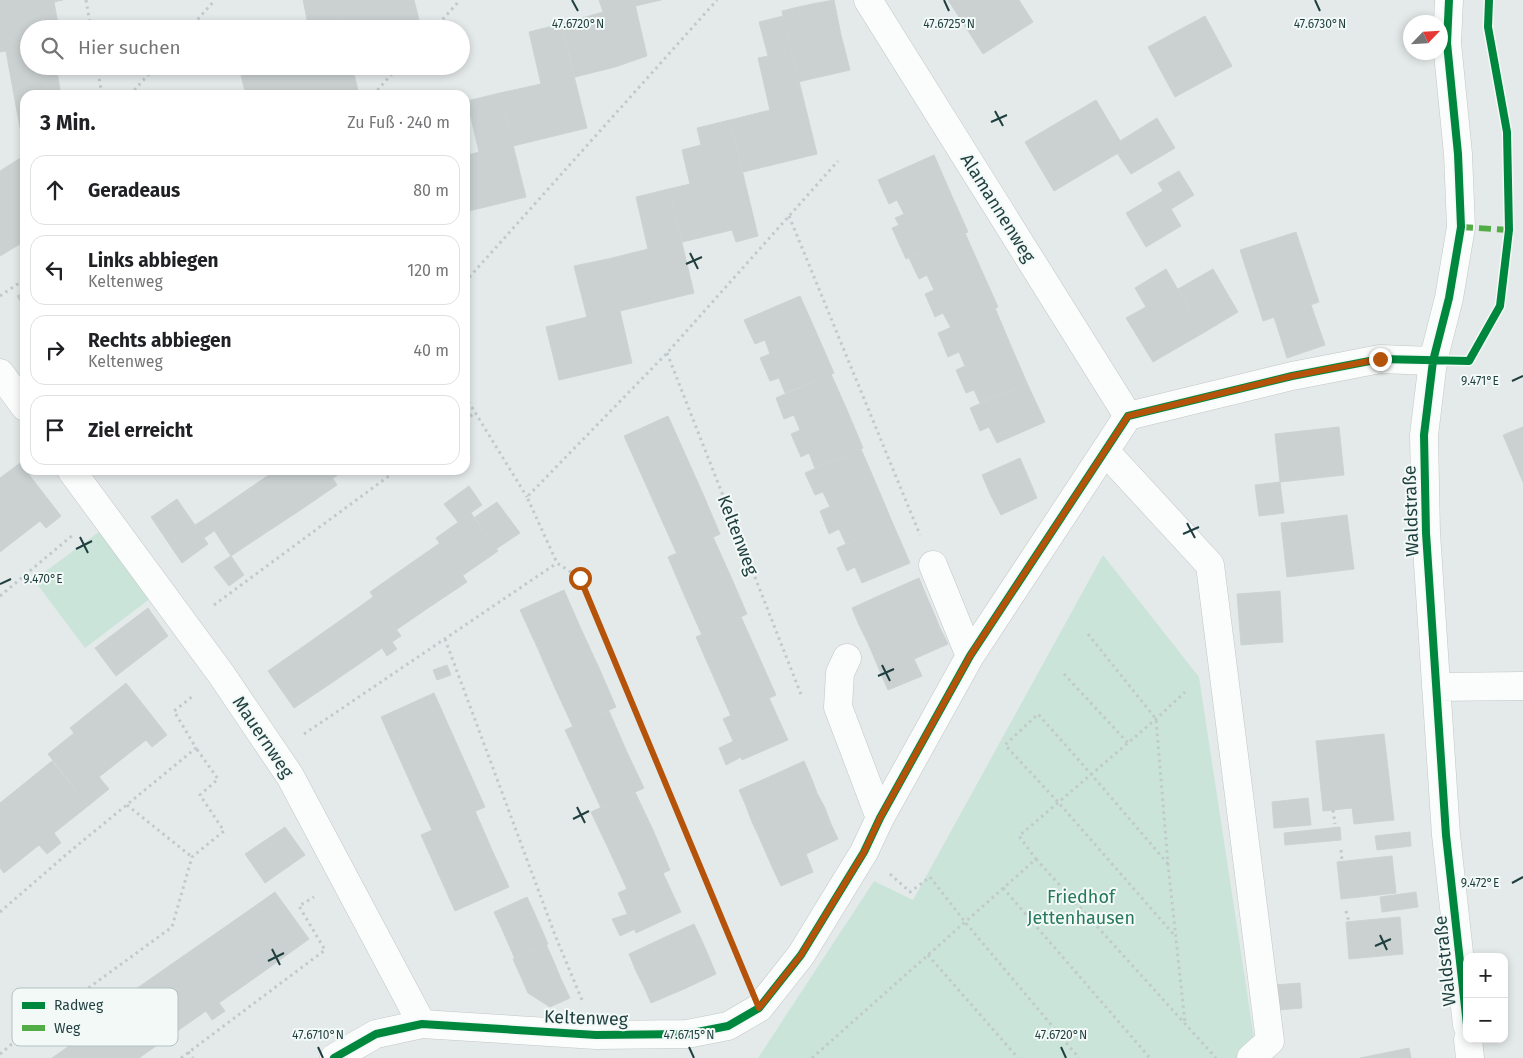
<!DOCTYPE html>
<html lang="de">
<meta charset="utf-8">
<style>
body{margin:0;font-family:"Fira Sans",sans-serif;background:#f2f2f2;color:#202124}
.controls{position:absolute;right:15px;bottom:15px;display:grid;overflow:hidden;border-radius:10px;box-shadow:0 2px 8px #0003}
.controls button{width:45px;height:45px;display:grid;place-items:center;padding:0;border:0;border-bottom:1px solid #e0e0e0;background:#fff;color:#202124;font:25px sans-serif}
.compass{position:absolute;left:1403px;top:15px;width:45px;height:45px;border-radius:50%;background:#fff;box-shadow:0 2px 8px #0003;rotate:65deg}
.stop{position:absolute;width:15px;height:15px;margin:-11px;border:4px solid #b45309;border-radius:50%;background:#fff}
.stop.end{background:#b45309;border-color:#fff;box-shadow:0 1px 5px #0008}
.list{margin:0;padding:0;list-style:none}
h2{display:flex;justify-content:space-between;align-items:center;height:65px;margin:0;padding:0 20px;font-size:21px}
h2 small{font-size:16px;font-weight:400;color:#757577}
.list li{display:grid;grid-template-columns:32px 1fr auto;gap:15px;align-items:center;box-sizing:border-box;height:70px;margin:0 10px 10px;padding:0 10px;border:1px solid #e0e0e0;border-radius:15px}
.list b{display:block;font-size:19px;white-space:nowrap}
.list p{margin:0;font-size:16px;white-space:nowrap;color:#757577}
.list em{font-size:16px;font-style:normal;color:#757577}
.icon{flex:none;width:28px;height:28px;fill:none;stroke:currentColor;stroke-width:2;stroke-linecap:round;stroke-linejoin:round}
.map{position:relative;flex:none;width:1523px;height:1058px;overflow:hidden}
.search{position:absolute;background:#fff;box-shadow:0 2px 8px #0003;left:20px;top:20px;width:450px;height:55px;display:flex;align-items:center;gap:12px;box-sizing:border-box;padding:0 18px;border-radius:28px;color:#757577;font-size:19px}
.panel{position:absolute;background:#fff;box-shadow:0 2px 8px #0003;left:20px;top:90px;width:450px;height:385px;border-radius:15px}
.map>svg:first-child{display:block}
.green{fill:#cbe4da}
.building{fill:#cad1d0;stroke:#ccd3d2}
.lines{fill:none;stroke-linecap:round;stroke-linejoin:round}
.minor-casing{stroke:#c1c7c6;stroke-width:29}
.path{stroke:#c0caca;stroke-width:3;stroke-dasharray:2.5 4;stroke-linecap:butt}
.minor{stroke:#fbfcfc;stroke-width:28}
.quiet{stroke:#52ad46;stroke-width:6;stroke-dasharray:12 6;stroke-linecap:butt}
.cycleway-casing{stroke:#f2f9f7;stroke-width:11}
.cycleway{stroke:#00873e;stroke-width:8}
.route{stroke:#b45309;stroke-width:6}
.ticks{fill:none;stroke:#1f3f3f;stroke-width:2}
.labels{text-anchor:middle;stroke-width:4;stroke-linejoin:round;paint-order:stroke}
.street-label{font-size:18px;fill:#1f3f3f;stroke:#f2f9f7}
.park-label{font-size:18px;fill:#26795c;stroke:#f2f9f7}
.key{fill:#f2f9f7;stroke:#b3c1c0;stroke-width:1}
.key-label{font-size:14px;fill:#1f3f3f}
.ticks-label{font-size:12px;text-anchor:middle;fill:#1f3f3f;stroke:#f2f9f7;stroke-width:4;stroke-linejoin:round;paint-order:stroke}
</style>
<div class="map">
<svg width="1523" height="1058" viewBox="0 0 1523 1058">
<rect width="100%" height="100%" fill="#e4eae9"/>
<path class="green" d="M100 531 151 598 85 648 34 580Z
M1103 555 1199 677 1257 1058H758L874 881 913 900Z"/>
<path class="building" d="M0 0H63L54 2 59 29H29V66H56L61 95H25V105L16 106 6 51 0 52Z
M303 0H336L342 29H309Z
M336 0H414L421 28 342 29Z
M599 0H634L647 56 615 67 575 77 561 24 603 12Z
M634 0H661L635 6Z
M834 0 841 35 825 38 817 3Z
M948 0H1019L1033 22 983 54Z
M817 3 825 38 806 42 798 7Z
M798 7 806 42 790 46 782 11Z
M783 16 817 154 743 172 730 120 770 110 758 58 768 56 759 22Z
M1205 16 1232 66 1175 97 1148 47Z
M561 24 587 128 513 146 500 93 541 84 529 32Z
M841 35 850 70 833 74 825 38Z
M825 38 833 74 815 78 806 42Z
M806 42 815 78 798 82 790 46Z
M257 66H273L280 95H246L240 71Z
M273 66H352L359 95H280Z
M500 93 526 197 465 212V156L479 152 467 101Z
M1096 100 1125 149 1054 191 1025 142Z
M25 105V154L16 106Z
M1157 118 1175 148 1131 174 1117 153 1125 149 1120 141Z
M730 120 758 236 736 242 732 230 682 242 669 189 690 184 682 150 701 145 697 128Z
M25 155V241L0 256V171Z
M934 155 951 194 904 214 897 200 889 204 878 180Z
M1179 171 1194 195 1171 209 1181 226 1146 247 1126 213 1163 191 1158 183Z
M669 189 694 293 620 311 608 259 648 249 636 197Z
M951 194 968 232 906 259 892 228 899 225 895 218Z
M1296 232 1319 302 1263 321 1240 250Z
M965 233 981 269 934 290 927 275 919 279 909 258Z
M608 259 632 363 559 380 546 327 587 317 574 266Z
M981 269 998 307 951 328 943 313 935 317 925 294Z
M1166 269 1203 333 1153 362 1126 318 1146 307 1135 288Z
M1213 269 1238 312 1203 333 1178 289Z
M25 291V309L17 296Z
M800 296 817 334 770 354 765 340 755 344 744 320Z
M1311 305 1325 345 1287 358 1274 317Z
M995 308 1011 346 965 366 959 352 948 357 938 333Z
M817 334 834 373 785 393 779 378 770 381 760 358Z
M1011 346 1027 383 980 403 974 390 966 393 956 370Z
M831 374 847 410 800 430 794 415 784 419 776 398Z
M1027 383 1045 422 997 443 989 427 980 431 970 408Z
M847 410 863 448 815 468 809 453 801 457 791 434Z
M668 416 686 456 642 476 624 436Z
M1339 427 1344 475 1280 482 1275 434Z
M1523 427V482L1503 435Z
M861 449 877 486 830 507 823 492 815 495 805 473Z
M686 456 703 494 659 514 642 476Z
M1020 458 1029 479 991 496 982 475Z
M20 463 61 516 46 528 40 521 0 552V478Z
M276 470 302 509 267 532 241 494Z
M276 470H327L337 485 302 509Z
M327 470H345L333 478Z
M1029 479 1037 498 1001 515 991 496Z
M1280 482 1284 513 1259 516 1255 485Z
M469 486 482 505 458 522 444 504Z
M877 486 893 524 846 544 839 529 829 534 820 511Z
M241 494 267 532 231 556 206 518Z
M703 494 720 534 677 554 659 514Z
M177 499 208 544 182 563 151 517Z
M497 502 520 533 496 549 475 517Z
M471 513 498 551 462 576 436 538Z
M1347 515 1354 569 1287 577 1281 523Z
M206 518 214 531 204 538 195 525Z
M893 524 910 563 862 583 855 567 847 571 837 548Z
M713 537 731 577 685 597 668 557Z
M440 543 467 582 431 606 404 568Z
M231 556 244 575 229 586 214 567Z
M404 568 431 606 396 630 370 592Z
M731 577 747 614 702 635 685 597Z
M919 578 926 595 892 610 885 593Z
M564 590 581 629 538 649 520 610Z
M1280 591 1283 642 1241 645 1237 594Z
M885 593 892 610 859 625 852 608Z
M926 595 933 611 900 626 892 610Z
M373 597 401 636 392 642 397 649 387 656 382 648 365 660 338 622Z
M148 608 168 636 116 676 95 648Z
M892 610 900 626 867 641 859 625Z
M933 611 940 628 907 643 900 626Z
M741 617 759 657 714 678 696 637Z
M338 622 365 660 327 686 301 648Z
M900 626 907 643 874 657 867 641Z
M940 628 948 644 914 659 907 643Z
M581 629 599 668 555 688 538 649Z
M907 643 914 659 881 674 874 657Z
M301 648 327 686 294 708 268 671Z
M759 657 776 695 731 716 714 678Z
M914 659 922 676 888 690 881 674Z
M447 665 451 675 437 680 433 670Z
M599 668 616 707 573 727 555 688Z
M126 683 167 735 152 747 146 740 99 777 109 789 88 806 48 754 74 733 70 728Z
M434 693 451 731 398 755 381 717Z
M769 698 788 740 742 760 723 719Z
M609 711 626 750 583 769 565 730Z
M451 731 468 769 415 793 398 755Z
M1384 734 1394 820 1354 824 1352 808 1323 811 1316 741Z
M734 741 741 757 726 765 719 748Z
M626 750 644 788 601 808 583 769Z
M52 761 88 806 54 833 61 843 47 854 39 845 4 873 0 868V803Z
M804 761 811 777 778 791 771 776Z
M468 769 485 807 432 830 415 793Z
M771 776 778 791 746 806 739 790Z
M811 777 817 793 785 807 778 791Z
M778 791 785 807 752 822 746 806Z
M635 792 653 830 609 850 591 812Z
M817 793 825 808 792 823 785 807Z
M1308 798 1311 825 1274 828 1272 802Z
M785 807 792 823 759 837 752 822Z
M825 808 831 824 799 839 792 823Z
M475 811 492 850 438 873 421 835Z
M792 823 799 839 766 853 759 837Z
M831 824 838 839 806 854 799 839Z
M285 827 305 855 265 883 245 854Z
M1340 827 1341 840 1285 845 1284 833Z
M653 830 670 870 627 889 609 850Z
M1410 832 1411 846 1377 850 1375 836Z
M799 839 806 854 773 869 766 853Z
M492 850 509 887 455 911 438 873Z
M806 854 813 872 781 886 773 869Z
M1392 856 1396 893 1341 899 1337 862Z
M663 873 681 912 636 933 618 893Z
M275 892 309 939 259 975 225 927Z
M1416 892 1418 907 1382 912 1380 897Z
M527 897 534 912 501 927 494 912Z
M534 912 541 928 508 943 501 927Z
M628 914 635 929 620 936 612 919Z
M1400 917 1403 954 1349 959 1346 922Z
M694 924 702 941 669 956 661 939Z
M225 927 259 975 219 1003 225 1011 212 1020 206 1011 166 1039 133 991Z
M541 928 548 944 515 959 508 943Z
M661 939 669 956 636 971 629 954Z
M702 941 709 957 677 972 669 956Z
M546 944 554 962 521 977 513 959Z
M669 956 677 972 644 987 636 971Z
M709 957 716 974 684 989 677 972Z
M554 962 561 979 528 993 521 977Z
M677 972 684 989 651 1003 644 987Z
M561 979 570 998 550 1007 528 993Z
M1300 983 1302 1008 1277 1010 1275 985Z
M133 991 166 1039 139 1058H52L72 1044 68 1037Z
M1409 1048 1411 1058H1360Z"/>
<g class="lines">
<g class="minor-casing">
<path id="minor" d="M868 0 1128 416
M1449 0 1447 43 1458 154 1461 227 1449 298 1433 361 1424 435 1426 533 1446 835 1467 1025
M0 373 25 407
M1105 451 1210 565 1270 1041 1251 1058
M71 470 221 674 290 776 422 1024
M933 565 970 656
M847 658 840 673 838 707 880 818
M1436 687 1523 686
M1468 1039 1470 1058
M334 1058 376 1034 422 1024 596 1035 687 1034 728 1026 759 1008 801 955 864 852 880 818 970 656 1128 416 1292 376 1380 359 1433 361"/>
</g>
<path class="path" d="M86 0 91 29
M189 29 215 0
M434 29 460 0
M97 66 102 95
M130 95 156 66
M373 95 399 66
M789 216 920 535
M465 282 717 0
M0 296 25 279
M667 353 802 697
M465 396 527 497
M465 420 475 413
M0 596 74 534
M214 605 397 470
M1088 634 1156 719 1168 864 1185 1023
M445 639 555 935 582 1000
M1064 674 1128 743
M304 734 557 563
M127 805 192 857
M1333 810 1335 824
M1341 850 1342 861
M1036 859 1216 1058
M1168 864 1091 774 1038 714 1005 745 1058 802 1175 936
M890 874 910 892 930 877 965 922 1079 1058
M1003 888 1150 1058
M1346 911 1349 922
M0 912 68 853 196 748 174 711 193 696
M928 955 1018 1058
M743 970 580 578 557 563 527 497 667 353 838 161
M188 1052 193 1058
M0 1054 13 1043 172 927 192 857 224 831 200 795 218 779 196 748
M181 1058 325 950 299 906 314 897
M812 1058 1036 859 1019 836 1156 719 1185 692"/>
<use href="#minor" class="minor"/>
<path class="quiet" d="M1461 227 1509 230"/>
<g class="cycleway-casing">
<path id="cycleway" d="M1449 0 1447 43 1458 154 1461 227 1449 298 1433 361 1424 435 1426 533 1446 835 1467 1025
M334 1058 376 1034 422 1024 596 1035 687 1034 728 1026 759 1008 801 955 864 852 880 818 970 656 1128 416 1292 376 1380 359 1469 361 1500 306 1509 230 1507 132 1488 27 1489 0"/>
</g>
<use href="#cycleway" class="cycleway"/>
</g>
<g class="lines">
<path class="route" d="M580 578 759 1008 801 955 864 852 880 818 970 656 1128 416 1292 376 1380 359"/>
</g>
<path class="ticks" d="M572 0 578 11M944 0 949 11M1315 0 1320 11M995 111 1003 126M991 122 1007 115M690 253 698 269M686 264 702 257M1512 381 1523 376M1187 523 1195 538M1183 534 1199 527M80 537 88 553M76 549 92 541M0 584 11 579M882 665 890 681M878 676 894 669M577 807 585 823M573 819 589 811M1512 883 1523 877M1380 935 1387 950M1375 946 1391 939M272 949 280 965M268 961 284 953M318 1047 323 1058M689 1047 694 1058M1061 1047 1066 1058"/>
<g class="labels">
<g class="street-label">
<text transform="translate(998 208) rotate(58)" y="6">Alamannenweg</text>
<text transform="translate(1411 511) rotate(-92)" y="6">Waldstraße</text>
<text transform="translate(738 535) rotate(69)" y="6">Keltenweg</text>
<text transform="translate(263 737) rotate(56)" y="6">Mauernweg</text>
<text transform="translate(1445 961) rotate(-96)" y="6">Waldstraße</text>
<text transform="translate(586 1018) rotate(2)" y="6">Keltenweg</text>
</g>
<g class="park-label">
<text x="1081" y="903">Friedhof<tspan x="1081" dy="21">Jettenhausen</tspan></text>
</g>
</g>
<rect x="12" y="988" width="166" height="58" rx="8" class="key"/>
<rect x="22" y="1002" width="23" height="7" fill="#00873e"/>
<rect x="22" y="1025" width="23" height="6" fill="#52ad46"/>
<g class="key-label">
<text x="54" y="1010">Radweg</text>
<text x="54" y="1033">Weg</text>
</g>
<g class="ticks-label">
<text x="578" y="28">47.6720°N</text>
<text x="949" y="28">47.6725°N</text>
<text x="1320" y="28">47.6730°N</text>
<text x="1480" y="385">9.471°E</text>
<text x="43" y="583">9.470°E</text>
<text x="1480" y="887">9.472°E</text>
<text x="318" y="1039">47.6710°N</text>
<text x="689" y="1039">47.6715°N</text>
<text x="1061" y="1039">47.6720°N</text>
</g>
</svg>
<div class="controls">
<button>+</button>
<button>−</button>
</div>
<svg class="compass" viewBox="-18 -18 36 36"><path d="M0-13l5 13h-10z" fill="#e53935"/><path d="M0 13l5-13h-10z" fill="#757577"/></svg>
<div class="stop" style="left:580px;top:578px"></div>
<div class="stop end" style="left:1380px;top:359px"></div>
<div class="search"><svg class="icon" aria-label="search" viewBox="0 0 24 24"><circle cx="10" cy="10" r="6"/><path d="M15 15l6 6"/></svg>Hier suchen</div>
<section class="panel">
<h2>3 Min.<small>Zu Fuß · 240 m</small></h2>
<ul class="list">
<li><svg class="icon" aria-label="ahead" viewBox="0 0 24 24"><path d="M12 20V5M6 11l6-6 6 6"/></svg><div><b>Geradeaus</b></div><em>80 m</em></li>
<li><svg class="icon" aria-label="left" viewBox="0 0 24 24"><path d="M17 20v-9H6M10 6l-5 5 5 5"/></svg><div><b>Links abbiegen</b><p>Keltenweg</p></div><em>120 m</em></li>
<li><svg class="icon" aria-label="right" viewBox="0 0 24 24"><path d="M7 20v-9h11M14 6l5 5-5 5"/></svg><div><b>Rechts abbiegen</b><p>Keltenweg</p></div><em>40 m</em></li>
<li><svg class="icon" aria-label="arrive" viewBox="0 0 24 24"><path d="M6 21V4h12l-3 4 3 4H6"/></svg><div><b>Ziel erreicht</b></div></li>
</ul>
</section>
</div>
